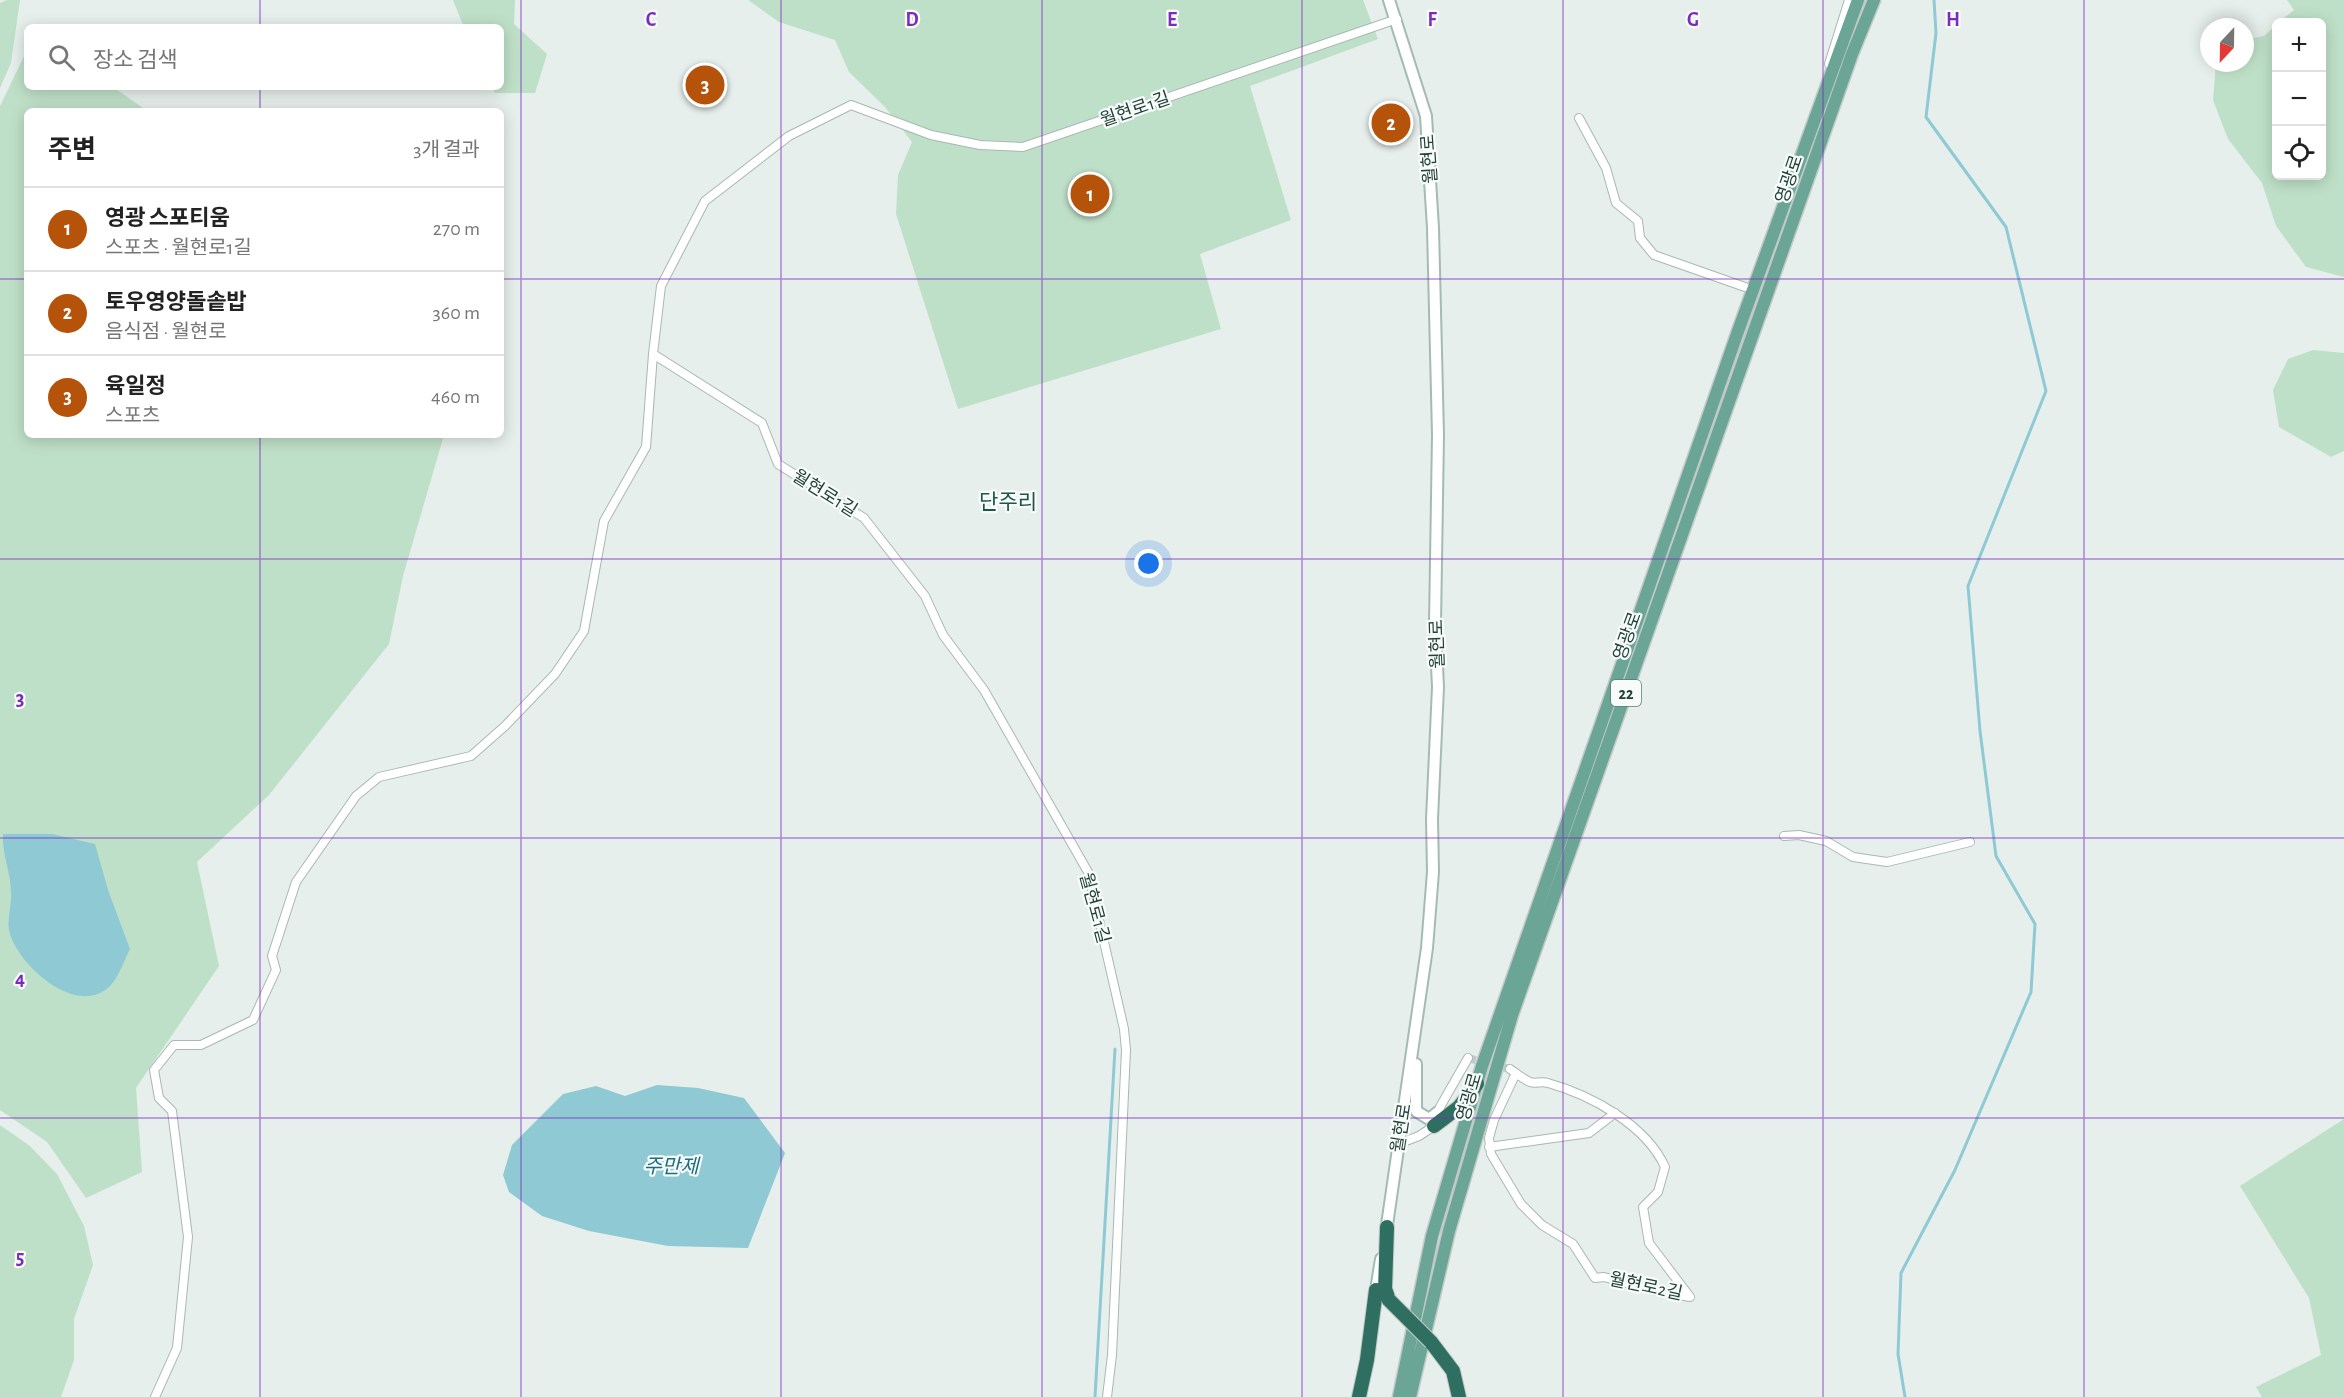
<!DOCTYPE html>
<html lang="ko">
<meta charset="utf-8">
<style>
body{margin:0;font-family:"Alegreya Sans","Noto Sans KR",sans-serif;background:#f6f6f6;color:#222}
.controls{position:absolute;right:18px;top:18px;display:grid;overflow:hidden;border-radius:9px;box-shadow:0 3px 15px #0003}
.controls button{width:54px;height:54px;display:grid;place-items:center;padding:0;border:0;border-bottom:2px solid #e0e0e0;background:#fff;color:#222;font:30px sans-serif}
.compass{position:absolute;left:2200px;top:18px;width:54px;height:54px;border-radius:50%;background:#fff;box-shadow:0 3px 15px #0003;rotate:202deg}
.you{position:absolute;left:1149px;top:564px;width:21px;height:21px;margin:-15px;border:4px solid #fff;border-radius:50%;background:#1a73e8;box-shadow:0 0 0 9px #1a73e833}
.badge{display:grid;place-items:center;width:39px;height:39px;border-radius:50%;background:#b45309;color:#fff;font-size:20px;font-weight:700}
.pin{position:absolute;translate:-50% -50%;border:3px solid #fff;box-shadow:0 2px 6px #0006}
.list{margin:0;padding:0;list-style:none}
h2{display:flex;justify-content:space-between;align-items:center;height:78px;margin:0;padding:0 24px;font-size:26px}
h2 small{font-size:20px;font-weight:400;color:#767676}
.list li{display:grid;grid-template-columns:39px 1fr auto;gap:18px;align-items:center;box-sizing:border-box;height:84px;padding:0 24px;border-top:2px solid #e0e0e0}
.list b{display:block;font-size:22px;white-space:nowrap}
.list p{margin:0;font-size:20px;white-space:nowrap;color:#767676}
.list em{font-size:20px;font-style:normal;color:#767676}
.icon{flex:none;width:33px;height:33px;fill:none;stroke:currentColor;stroke-width:2;stroke-linecap:round;stroke-linejoin:round}
.map{position:relative;flex:none;width:2344px;height:1397px;overflow:hidden}
.search{position:absolute;background:#fff;box-shadow:0 3px 15px #0003;left:24px;top:24px;width:480px;height:66px;display:flex;align-items:center;gap:15px;box-sizing:border-box;padding:0 21px;border-radius:9px;color:#767676;font-size:22px}
.panel{position:absolute;background:#fff;box-shadow:0 3px 15px #0003;left:24px;top:108px;width:480px;height:330px;border-radius:9px}
.map>svg:first-child{display:block}
.green{fill:#bfe0c8}
.water{fill:#8ec9d4}
.lines{fill:none;stroke-linecap:round;stroke-linejoin:round}
.stream{stroke:#8ec9d4;stroke-width:3}
.street-tunnel{stroke:#bfccc8;stroke-width:8;stroke-dasharray:8 4;stroke-linecap:butt}
.street-casing{stroke:#a8b8b2;stroke-width:10}
.secondary-casing{stroke:#a4bbb3;stroke-width:14}
.primary-casing{stroke:#c2cac8;stroke-width:15}
.highway-casing{stroke:#c2cac8;stroke-width:16}
.street{stroke:#fff;stroke-width:8}
.secondary{stroke:#fff;stroke-width:10}
.primary{stroke:#6aa596;stroke-width:12}
.highway{stroke:#2f6f62;stroke-width:14}
.highway-bridge-casing{stroke:#c2cac8;stroke-width:16;stroke-linecap:butt}
.highway-bridge{stroke:#2f6f62;stroke-width:14}
.grid{fill:none;stroke:#7b2cbf;stroke-width:1.5;stroke-opacity:0.55}
.labels{text-anchor:middle;stroke-width:4.5;stroke-linejoin:round;paint-order:stroke}
.shield{fill:#f7fbf9;stroke:#637a73;stroke-width:1.5}
.shield-label{font-size:16px;font-weight:bold;fill:#24423a}
.street-label{font-size:18px;fill:#24423a;stroke:#f7fbf9}
.water-label{font-size:20px;font-style:italic;fill:#1c6f80;stroke:#f7fbf9}
.quarter-label{font-size:21px;fill:#1f5548;stroke:#f7fbf9}
.grid-label{font-size:20px;text-anchor:middle;font-weight:bold;fill:#7b2cbf;stroke:#f7fbf9;stroke-width:4.5;stroke-linejoin:round;paint-order:stroke}
</style>
<div class="map">
<svg width="2344" height="1397" viewBox="0 0 2344 1397">
<rect width="100%" height="100%" fill="#e6efeb"/>
<path class="green" d="M7 0H20L11 63 0 88V3Z
M453 0H515L514 24 547 54 535 93H495L492 87H501V27H464Z
M748 0H1363L1378 39 1250 86 1291 220 1200 254 1221 329 958 409 896 214 898 175 912 142 885 107 849 72 835 40 779 22Z
M2287 0H2344V277L2306 267 2276 226 2262 183 2228 139 2213 100 2216 63H2245V40L2264 36 2276 25V176H2322V22H2279L2294 10Z
M27 50V87H113L146 110 157 111H27V435H444L403 576 389 644 269 795 197 862 219 966 136 1088 142 1172 86 1198 47 1142 0 1110V106Z
M2313 350 2344 353V451L2331 457 2279 427 2273 390 2288 359Z
M2344 1119V1397H2262L2256 1387 2321 1355 2309 1298 2240 1186Z
M0 1125 30 1146 57 1174 84 1226 93 1265 74 1319V1360L61 1397H0Z"/>
<path class="water" d="M3 834H52L95 844 108 890 130 949C124 960 119 977 110 986 77 1019 16 964 9 930 7 918 12 905 11 893 11 872 2 856 3 834Z
M657 1085 698 1088 744 1098 785 1153 748 1248 668 1246 589 1231 542 1216 509 1192 503 1175 512 1145 563 1094 596 1086 625 1096Z"/>
<g class="lines">
<path class="stream" d="M1095 1397 1115 1049
M1905 1397 1898 1354 1901 1273 1955 1170 2031 992 2035 924 1996 856 1980 731 1968 586 2046 391 2006 227 1926 117 1936 33 1934 0"/>
<path class="street-tunnel" d="M1468 1058 1510 1069"/>
<g class="street-casing">
<path id="street" d="M1829 64 1849 0
M1579 118 1606 168 1616 203 1638 221 1640 238 1654 255 1745 287
M1784 836 1799 835 1826 841 1853 857 1887 862 1970 842
M1510 1069C1516 1073 1523 1079 1530 1082 1535 1084 1542 1081 1548 1083 1591 1095 1646 1125 1665 1167L1658 1192 1643 1207 1649 1243 1690 1297 1660 1292 1604 1277 1595 1278 1573 1244 1542 1225 1521 1204 1491 1154 1489 1138 1494 1120 1516 1073
M1398 1144 1419 1136 1434 1126 1440 1107 1468 1058
M1489 1147 1589 1133 1615 1113
M155 1397 177 1348 188 1237 172 1111 159 1098 154 1070 174 1045H201L253 1020 276 970 272 956 296 882 356 796 379 777 471 756 505 726 555 674 584 631 604 521 646 447 653 354
M1107 1397 1112 1355 1126 1050 1124 1029 1088 872 984 690 943 635 925 596 864 518 778 464 762 423 653 354 661 286 705 201 789 136 851 105 931 135 980 145 1023 147 1397 19"/>
</g>
<g class="secondary-casing">
<path id="secondary" d="M1416 1064V1111L1429 1119 1438 1112
M1386 1232 1427 948 1433 872 1432 819 1438 687 1435 624 1438 435 1433 228 1426 116 1389 0
M1376 1290 1381 1259"/>
</g>
<g class="primary-casing">
<path id="primary" d="M1399 1397 1432 1236 1482 1066 1737 334 1858 0
M1410 1397 1449 1231 1512 1015 1852 54 1874 0"/>
</g>
<g class="highway-casing">
<path id="highway" d="M1434 1126 1459 1107 1477 1084
M1387 1227 1385 1289 1389 1300
M1431 1342 1453 1371 1459 1397
M1359 1397 1367 1360 1376 1290"/>
</g>
<use href="#street" class="street"/>
<use href="#secondary" class="secondary"/>
<use href="#primary" class="primary"/>
<use href="#highway" class="highway"/>
<g class="highway-bridge-casing">
<path id="highway-bridge" d="M1389 1300 1431 1342"/>
</g>
<use href="#highway-bridge" class="highway-bridge"/>
</g>
<path class="grid" d="M260 0V27M521 0V1397M781 0V1397M1042 0V1397M1302 0V1397M1563 0V1397M1823 0V1397M2084 0V1397M260 87V111M0 279H27M501 279H2344M260 435V1397M0 559H2344M0 838H2344M0 1118H2344"/>
<g class="labels">
<rect class="shield" x="1611" y="680" width="30" height="26" rx="4.5"/>
<g class="shield-label">
<text x="1626" y="699">22</text>
</g>
<g class="street-label">
<text transform="translate(1135 109) rotate(-19)" y="6">월현로1길</text>
<text transform="translate(1429 159) rotate(-94)" y="6">월현로</text>
<text transform="translate(1789 179) rotate(-71)" y="6">영광로</text>
<text transform="translate(825 493) rotate(32)" y="6">월현로1길</text>
<text transform="translate(1627 636) rotate(-70)" y="6">영광로</text>
<text transform="translate(1437 644) rotate(-92)" y="6">월현로</text>
<text transform="translate(1095 908) rotate(75)" y="6">월현로1길</text>
<text transform="translate(1469 1097) rotate(-74)" y="6">영광로</text>
<text transform="translate(1401 1128) rotate(-81)" y="6">월현로</text>
<text transform="translate(1646 1286) rotate(12)" y="6">월현로2길</text>
</g>
<g class="water-label">
<text x="671" y="1173">주만제</text>
</g>
<g class="quarter-label">
<text x="1008" y="509">단주리</text>
</g>
</g>
<g class="grid-label">
<text x="651" y="26">C</text>
<text x="912" y="26">D</text>
<text x="1172" y="26">E</text>
<text x="1432" y="26">F</text>
<text x="1693" y="26">G</text>
<text x="1953" y="26">H</text>
<text x="20" y="705">3</text>
<text x="20" y="985">4</text>
<text x="20" y="1264">5</text>
</g>
</svg>
<div class="controls">
<button>+</button>
<button>−</button>
<button><svg class="icon" aria-label="locate" viewBox="0 0 24 24"><circle cx="12" cy="12" r="6"/><path d="M12 2v4M12 18v4M2 12h4M18 12h4"/></svg></button>
</div>
<svg class="compass" viewBox="-18 -18 36 36"><path d="M0-13l5 13h-10z" fill="#e53935"/><path d="M0 13l5-13h-10z" fill="#767676"/></svg>
<div class="you"></div>
<div class="pin badge" style="left:1090px;top:194px">1</div>
<div class="pin badge" style="left:1391px;top:123px">2</div>
<div class="pin badge" style="left:705px;top:85px">3</div>
<div class="search"><svg class="icon" aria-label="search" viewBox="0 0 24 24"><circle cx="10" cy="10" r="6"/><path d="M15 15l6 6"/></svg>장소 검색</div>
<section class="panel">
<h2>주변<small>3개 결과</small></h2>
<ul class="list">
<li><span class="badge">1</span><div><b>영광 스포티움</b><p>스포츠 · 월현로1길</p></div><em>270 m</em></li>
<li><span class="badge">2</span><div><b>토우영양돌솥밥</b><p>음식점 · 월현로</p></div><em>360 m</em></li>
<li><span class="badge">3</span><div><b>육일정</b><p>스포츠</p></div><em>460 m</em></li>
</ul>
</section>
</div>
